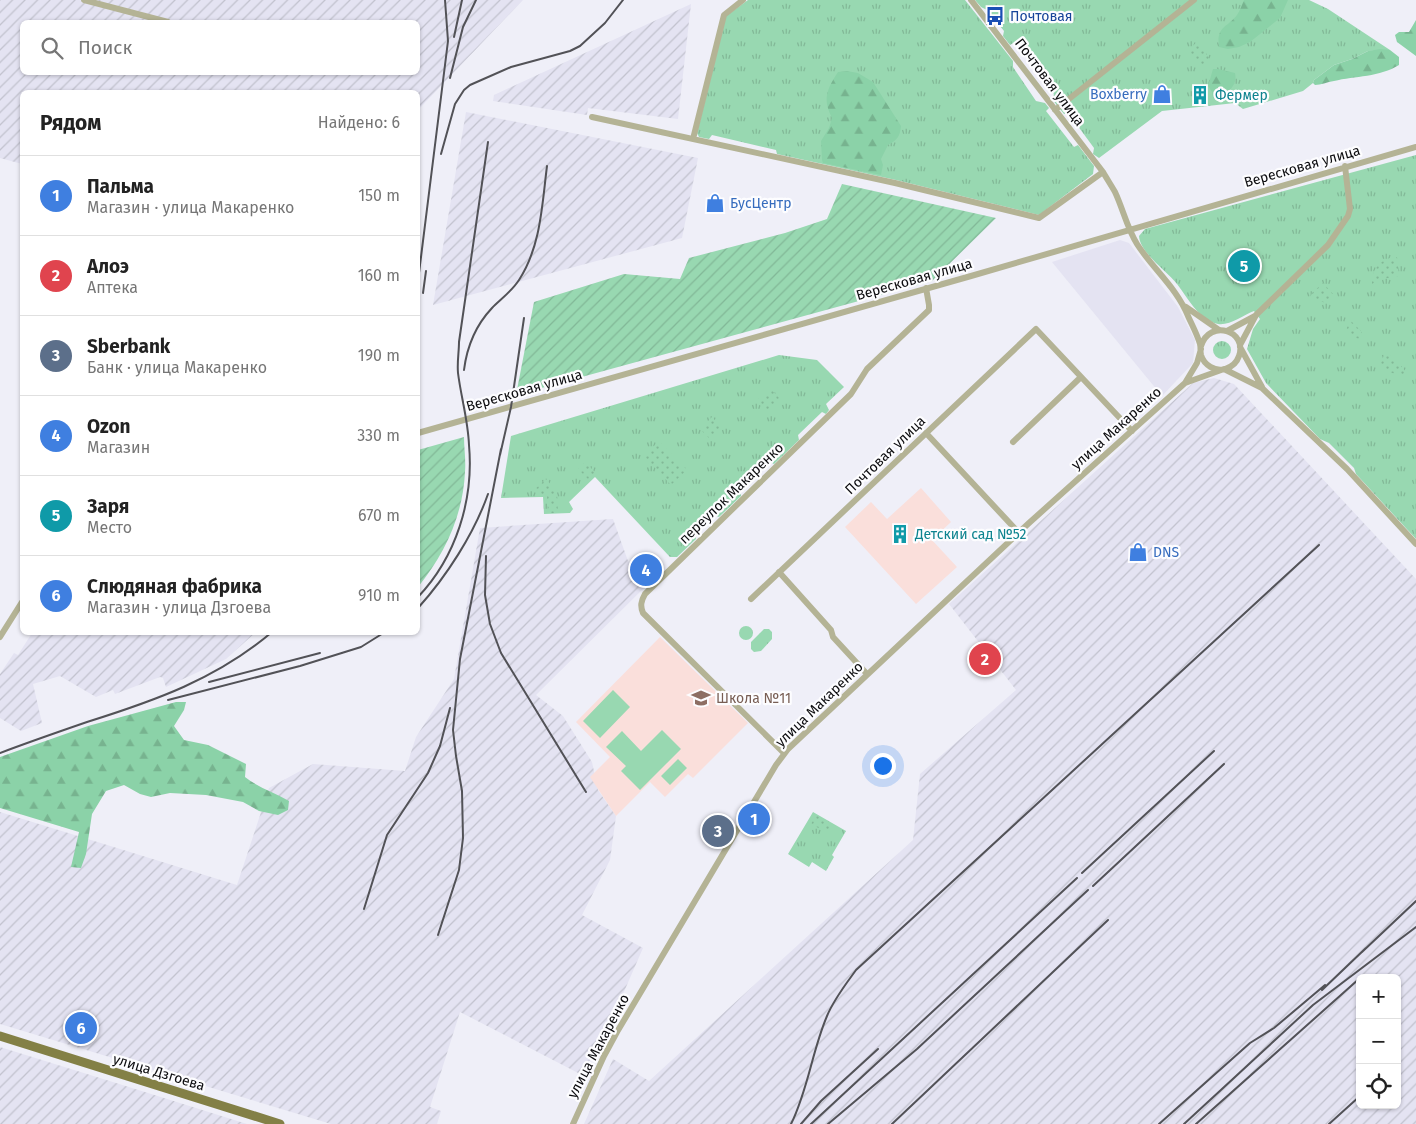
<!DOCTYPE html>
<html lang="ru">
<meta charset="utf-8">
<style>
body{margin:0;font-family:"Fira Sans",sans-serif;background:#f6f6f6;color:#222}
.controls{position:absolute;right:15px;bottom:15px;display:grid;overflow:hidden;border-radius:8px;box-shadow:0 1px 4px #0004}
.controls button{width:45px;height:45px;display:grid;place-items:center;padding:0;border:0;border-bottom:1px solid #e0e0e0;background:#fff;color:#222;font:25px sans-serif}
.you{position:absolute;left:882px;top:765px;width:18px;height:18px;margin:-12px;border:4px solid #fff;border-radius:50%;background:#1a73e8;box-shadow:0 0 0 8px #1a73e833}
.badge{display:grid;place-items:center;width:32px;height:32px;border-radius:50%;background:#906f14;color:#fff;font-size:16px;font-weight:700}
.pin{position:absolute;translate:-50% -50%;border:2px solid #fff;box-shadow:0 1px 5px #0006}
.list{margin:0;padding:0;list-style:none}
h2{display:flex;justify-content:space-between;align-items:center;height:65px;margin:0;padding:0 20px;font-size:21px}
h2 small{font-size:16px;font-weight:400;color:#767676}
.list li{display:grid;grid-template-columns:32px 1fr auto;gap:15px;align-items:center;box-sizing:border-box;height:80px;padding:0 20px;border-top:1px solid #e0e0e0}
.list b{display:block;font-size:19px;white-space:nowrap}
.list p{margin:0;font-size:16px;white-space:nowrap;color:#767676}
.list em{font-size:16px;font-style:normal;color:#767676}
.icon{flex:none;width:28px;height:28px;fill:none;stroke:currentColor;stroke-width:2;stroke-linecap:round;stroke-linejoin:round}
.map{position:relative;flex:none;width:1416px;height:1124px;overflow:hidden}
.search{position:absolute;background:#fff;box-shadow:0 1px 4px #0004;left:20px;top:20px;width:400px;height:55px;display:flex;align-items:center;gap:12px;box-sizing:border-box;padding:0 18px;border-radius:8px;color:#767676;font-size:19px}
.panel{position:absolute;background:#fff;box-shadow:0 1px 4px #0004;left:20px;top:90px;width:400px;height:545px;border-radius:8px}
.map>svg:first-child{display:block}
.built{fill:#e4e3f2}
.industrial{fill:url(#industrial-furrows);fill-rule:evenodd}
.education{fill:#fadfdb}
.grass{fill:url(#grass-tufts)}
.forest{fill:url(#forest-firs)}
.park{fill:url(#park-dots)}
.garden{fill:url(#garden-furrows)}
.pitch{fill:#98d8b1}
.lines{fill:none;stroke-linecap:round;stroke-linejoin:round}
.minor{stroke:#b4b395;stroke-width:6}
.major{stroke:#838046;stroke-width:9}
.rail{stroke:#525257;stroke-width:2}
.labels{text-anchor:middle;stroke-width:4.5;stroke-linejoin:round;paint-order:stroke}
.transit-label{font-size:14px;fill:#164399;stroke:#fdfdff;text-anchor:start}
.street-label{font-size:14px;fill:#0c0c0f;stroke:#fdfdff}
.shop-label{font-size:14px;fill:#366cbe;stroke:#fdfdff;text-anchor:start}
.culture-label{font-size:14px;fill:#0d838f;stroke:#fdfdff;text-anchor:start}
.education-label{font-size:14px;fill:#785e54;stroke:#fdfdff;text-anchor:start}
</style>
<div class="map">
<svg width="1416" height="1124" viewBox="0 0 1416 1124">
<defs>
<pattern id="industrial-furrows" width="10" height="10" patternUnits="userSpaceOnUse" patternTransform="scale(1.25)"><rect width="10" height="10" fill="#e4e3f2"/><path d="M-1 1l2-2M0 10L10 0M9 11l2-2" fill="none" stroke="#c2c2ce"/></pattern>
<pattern id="grass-tufts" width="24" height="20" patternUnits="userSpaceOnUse" patternTransform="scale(1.25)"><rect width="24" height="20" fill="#98d8b1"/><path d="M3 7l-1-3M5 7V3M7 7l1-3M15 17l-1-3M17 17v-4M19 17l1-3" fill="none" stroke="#82b897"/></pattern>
<pattern id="forest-firs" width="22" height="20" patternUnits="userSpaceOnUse" patternTransform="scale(1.25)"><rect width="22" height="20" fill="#8bd2a8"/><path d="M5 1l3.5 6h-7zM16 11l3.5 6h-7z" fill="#77b38f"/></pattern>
<pattern id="park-dots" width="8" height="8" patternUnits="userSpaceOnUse" patternTransform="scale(1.25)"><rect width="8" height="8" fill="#98d8b1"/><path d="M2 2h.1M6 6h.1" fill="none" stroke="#82b897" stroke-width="1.8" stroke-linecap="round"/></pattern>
<pattern id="garden-furrows" width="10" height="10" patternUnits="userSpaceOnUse" patternTransform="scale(1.25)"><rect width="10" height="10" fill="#98d8b1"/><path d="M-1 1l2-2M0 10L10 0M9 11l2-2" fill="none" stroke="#82b897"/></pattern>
</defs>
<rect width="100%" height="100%" fill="#efeff8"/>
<path class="built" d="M1120 240 1129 243 1178 307 1195 340 1193 363 1162 396 1052 262Z"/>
<path class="industrial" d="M0 0H523L418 110V92H22V164L0 158ZM22 22H418V72H22Z
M691 4 678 119 588 108 587 115 493 101 494 95Z
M466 112 698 158 682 238 433 305Z
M1214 378 1234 384 1416 579V1124H584L613 1059 649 1081 913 840 920 774 1016 690 949 604 1193 383ZM1360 978H1397V1105H1360Z
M613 519 628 561 649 583 536 695 563 716 592 762 598 790 616 816 610 860 582 915 643 948 623 994 624 996 582 1075 460 1012 430 1107 441 1111 437 1124H331L0 1024V812L237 885 269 788 313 764 405 771 416 737 454 679 480 528Z
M32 633V632L255 633 226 659 166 687 163 678 160 677 115 694 113 690 96 697 60 676 33 684 42 723 21 731 0 718V674L14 653 18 655Z
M0 1047 116 1083 247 1124H0Z"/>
<path class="education" d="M921 488 951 522 932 540 957 567 916 604 845 527 871 502 887 519Z
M660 637 748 723 693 778 688 774 665 797 650 782 616 816 590 777 610 757 576 722Z"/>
<path class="grass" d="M748 0H965L1013 61V67L1036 101 1045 103 1049 108 1046 111 1074 147 1078 145 1094 166 1093 174 1039 215 896 180 777 154 776 150 712 135 709 139 699 137 697 133 726 16Z
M975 0H1309L1328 9 1390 50 1368 51 1352 59 1334 65 1314 80 1313 83 1303 91 1243 109 1235 103 1162 111 1099 158 1093 154 1094 148 1069 114H1064L1052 99 1054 94 1015 42 1010 45 1003 36 1004 31 987 10 981 7Z
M1416 155V539L1356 474 1354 468 1329 443 1320 439 1266 383 1247 349 1253 329 1260 319 1254 311C1244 315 1229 326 1218 324 1198 319 1188 298 1177 284 1167 271 1140 253 1139 236L1145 229Z
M1213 350a9 9 0 1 1 18 0a9 9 0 1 1-18 0Z
M779 355 817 360 844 387 826 404 829 410 826 414 822 412 798 435 799 440 774 464 770 462 740 491 741 496 719 517 714 515 695 534 696 539 677 557H670L595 477 569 502 573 509 570 513 544 514 543 497 501 498 511 436Z
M739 633a7 7 0 1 1 14 0a7 7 0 1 1-14 0Z
M764 629H769L772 632V639L761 651 754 652 751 649V642Z
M813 812 846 831 832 855 834 857 826 871 812 862 809 867 788 854Z"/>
<path class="forest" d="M1244 0H1288L1280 18 1250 42 1239 47 1228 49 1219 47C1216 26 1227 28 1237 15 1240 11 1242 4 1244 0Z
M1416 20V56L1397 42 1395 35 1399 32H1409Z
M1380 49 1390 50 1399 57V65C1380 77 1355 76 1334 81 1327 82 1321 85 1315 85L1313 83 1314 80 1334 65 1352 59 1368 51Z
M1213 69H1218L1235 73C1238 86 1228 91 1220 100L1213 98 1212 92 1208 86Z
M847 71 858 73 873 82 901 126C900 137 897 140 888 145L881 159 883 165 881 175 823 163 822 160 821 141 829 128 832 118C822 99 827 89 838 72Z
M176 702H186L184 710 174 726 184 740 208 745 246 764 245 777C259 788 274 792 289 801L288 810 278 815 259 811 243 802 206 795 170 793 151 797 140 794 124 785 106 791 92 814 86 854 81 868 71 867 79 832 0 808V757L88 726Z"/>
<path class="park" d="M1197 42 1210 59 1200 67 1187 51Z
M1397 257 1399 276 1382 279 1372 284C1372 268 1381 258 1397 257Z
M1323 283 1334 295 1326 303 1310 298 1312 293Z
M1350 320 1362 332 1359 339 1345 333Z
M1386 350 1409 375 1395 374 1379 368Z
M770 388 780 399 767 412 756 401Z
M712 417 723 429 711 440 700 429Z
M659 441 687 470 671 485 644 456Z
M585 462 597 474 590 481 578 469Z
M546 479 557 492 558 513H548L547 496H539L534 490Z
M816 815 833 825 828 833 811 824Z"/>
<path class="garden" d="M842 184 996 218 932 281 516 395 534 302 624 274 680 279 689 258 785 233 827 219Z
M464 437C464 448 466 460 465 472 463 515 445 554 418 587V450Z"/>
<path class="pitch" d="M613 690 630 707 600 738 583 721Z
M662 730 681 749 640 790 621 771 626 766 606 747 622 731 641 751Z
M678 759 687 768 670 785 661 776Z"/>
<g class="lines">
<path class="minor" d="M84 0 168 22
M971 0 1103 172C1107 179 1111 185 1115 192 1123 209 1127 228 1137 244 1153 269 1177 288 1188 316 1192 325 1197 334 1200 344 1201 348 1200 351 1201 355 1204 365 1215 372 1225 369 1232 367 1237 362 1239 356 1248 331 1210 318 1201 346
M1055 110 1194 0
M592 117 895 183 1039 218 1103 172
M693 139 724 15 743 0
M1186 307 1219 330
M1227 331 1255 316
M1240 345 1256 315 1328 245 1348 216 1350 209 1345 166
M1240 347 1262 387
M1185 383 1224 369 1262 388 1347 469 1416 544
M418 433 971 276 1416 147
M926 433 1019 533
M1013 442 1081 377
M779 572 831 630 833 637 867 674
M751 599 1036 329 1132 431
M0 637 22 602
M784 753 643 613C640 606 641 601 645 594L851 394 867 369 929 310V305L926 288
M573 1124 604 1056 617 1032 776 765 788 749 1029 523 1185 383 1197 363 1201 349"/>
<path class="major" d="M0 1036 280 1124"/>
<path class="rail" d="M454 37 462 0
M450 78 463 27 476 0
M441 154 455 104 464 90 470 85 511 67 570 51 580 46 605 23 623 0
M418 281 448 41 445 0
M423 293 426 271
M464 370C467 346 476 325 492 308 501 299 512 291 519 280 541 246 542 205 547 166
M500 455 511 407 524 318
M486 556 485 595 490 624 501 653 586 792
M418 597C456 557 474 500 469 445 468 420 461 397 458 373 457 362 459 352 459 342L488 142
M418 608C446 577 474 534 488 494
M209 682 320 653
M168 700 300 666 361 647 385 632
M0 753C29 742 58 732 87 722 154 701 217 679 272 632
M1082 873 1214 751
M1093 886 1224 764
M364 909 387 835 428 773 440 746 450 708
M438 935 459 870 463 838 462 791 456 756 453 730 460 659 501 449
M1362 952 1416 901
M1322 990 1366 948
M791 1124C808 1090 812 1051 827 1016 834 999 846 984 856 970L1319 545
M801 1124 821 1101 878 1049
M811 1124 1077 878
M828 1124 917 1049 1088 890
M892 1124 1108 920
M1159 1124 1250 1043 1274 1028 1325 985
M1184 1124 1313 1005 1416 927
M1196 1124 1360 978
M1329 1124 1360 1096"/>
</g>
<defs>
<g id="bus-bare" transform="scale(1.5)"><path d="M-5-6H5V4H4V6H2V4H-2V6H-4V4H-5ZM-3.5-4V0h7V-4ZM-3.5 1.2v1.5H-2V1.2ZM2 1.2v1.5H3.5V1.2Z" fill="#1a4fb4" stroke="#fdfdff" stroke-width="2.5" paint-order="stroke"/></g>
<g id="shop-bare" transform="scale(1.5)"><path d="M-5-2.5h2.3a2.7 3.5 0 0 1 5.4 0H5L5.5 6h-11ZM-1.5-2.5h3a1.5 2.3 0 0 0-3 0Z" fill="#3f7fe0" stroke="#fdfdff" stroke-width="2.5" paint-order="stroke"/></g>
<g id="building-bare" transform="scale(1.5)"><path d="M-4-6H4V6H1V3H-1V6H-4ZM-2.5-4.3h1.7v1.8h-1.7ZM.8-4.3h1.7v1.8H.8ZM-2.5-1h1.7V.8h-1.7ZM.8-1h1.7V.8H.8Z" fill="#0f9aa8" stroke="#fdfdff" stroke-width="2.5" paint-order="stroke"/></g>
<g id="school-bare" transform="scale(1.5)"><path d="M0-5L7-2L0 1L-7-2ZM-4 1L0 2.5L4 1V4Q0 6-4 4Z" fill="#8d6e63" stroke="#fdfdff" stroke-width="2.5" paint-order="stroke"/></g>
</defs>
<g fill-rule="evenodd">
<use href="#bus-bare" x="995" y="16"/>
<use href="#shop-bare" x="1162" y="94"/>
<use href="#building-bare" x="1200" y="95"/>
<use href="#shop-bare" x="715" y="203"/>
<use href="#building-bare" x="900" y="534"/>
<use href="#shop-bare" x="1138" y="552"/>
<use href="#school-bare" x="701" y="698"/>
</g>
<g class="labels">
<g class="transit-label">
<text x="1010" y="21">Почтовая</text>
</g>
<g class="street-label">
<text transform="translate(1050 82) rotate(53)" y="5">Почтовая улица</text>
<text transform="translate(1302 166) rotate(-16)" y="5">Вересковая улица</text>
<text transform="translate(914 279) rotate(-16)" y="5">Вересковая улица</text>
<text transform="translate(524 390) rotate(-16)" y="5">Вересковая улица</text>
<text transform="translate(1116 428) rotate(-42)" y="5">улица Макаренко</text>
<text transform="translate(885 455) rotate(-44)" y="5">Почтовая улица</text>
<text transform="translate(731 493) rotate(-44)" y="5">переулок Макаренко</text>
<text transform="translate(819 704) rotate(-44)" y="5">улица Макаренко</text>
<text transform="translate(598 1046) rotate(-62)" y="5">улица Макаренко</text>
<text transform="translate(159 1072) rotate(17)" y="5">улица Дзгоева</text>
</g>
<g class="shop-label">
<text x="1147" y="99" text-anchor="end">Boxberry</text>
<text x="730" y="208">БусЦентр</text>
<text x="1153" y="557">DNS</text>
</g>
<g class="culture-label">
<text x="1215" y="100">Фермер</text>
<text x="915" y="539">Детский сад №52</text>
</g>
<g class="education-label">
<text x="716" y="703">Школа №11</text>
</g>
</g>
</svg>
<div class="controls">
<button>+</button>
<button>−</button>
<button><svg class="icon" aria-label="locate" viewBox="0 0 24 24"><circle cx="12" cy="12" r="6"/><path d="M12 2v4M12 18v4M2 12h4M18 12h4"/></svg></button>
</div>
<div class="you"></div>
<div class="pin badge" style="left:754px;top:819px;background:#3f7fe0">1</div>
<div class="pin badge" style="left:985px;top:659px;background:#e0444e">2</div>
<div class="pin badge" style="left:718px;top:831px;background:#5c6f8a">3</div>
<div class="pin badge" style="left:646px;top:570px;background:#3f7fe0">4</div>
<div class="pin badge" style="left:1244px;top:266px;background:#0f9aa8">5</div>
<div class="pin badge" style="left:81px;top:1028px;background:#3f7fe0">6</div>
<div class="search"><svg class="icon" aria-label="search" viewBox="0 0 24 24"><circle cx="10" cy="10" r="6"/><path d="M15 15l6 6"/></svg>Поиск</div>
<section class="panel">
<h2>Рядом<small>Найдено: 6</small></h2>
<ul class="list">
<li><span class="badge" style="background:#3f7fe0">1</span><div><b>Пальма</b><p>Магазин · улица Макаренко</p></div><em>150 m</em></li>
<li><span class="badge" style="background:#e0444e">2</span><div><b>Алоэ</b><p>Аптека</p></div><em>160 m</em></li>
<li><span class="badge" style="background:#5c6f8a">3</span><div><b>Sberbank</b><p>Банк · улица Макаренко</p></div><em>190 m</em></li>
<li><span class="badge" style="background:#3f7fe0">4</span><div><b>Ozon</b><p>Магазин</p></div><em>330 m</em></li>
<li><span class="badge" style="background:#0f9aa8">5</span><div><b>Заря</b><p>Место</p></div><em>670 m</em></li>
<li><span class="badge" style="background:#3f7fe0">6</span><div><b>Слюдяная фабрика</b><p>Магазин · улица Дзгоева</p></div><em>910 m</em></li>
</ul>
</section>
</div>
